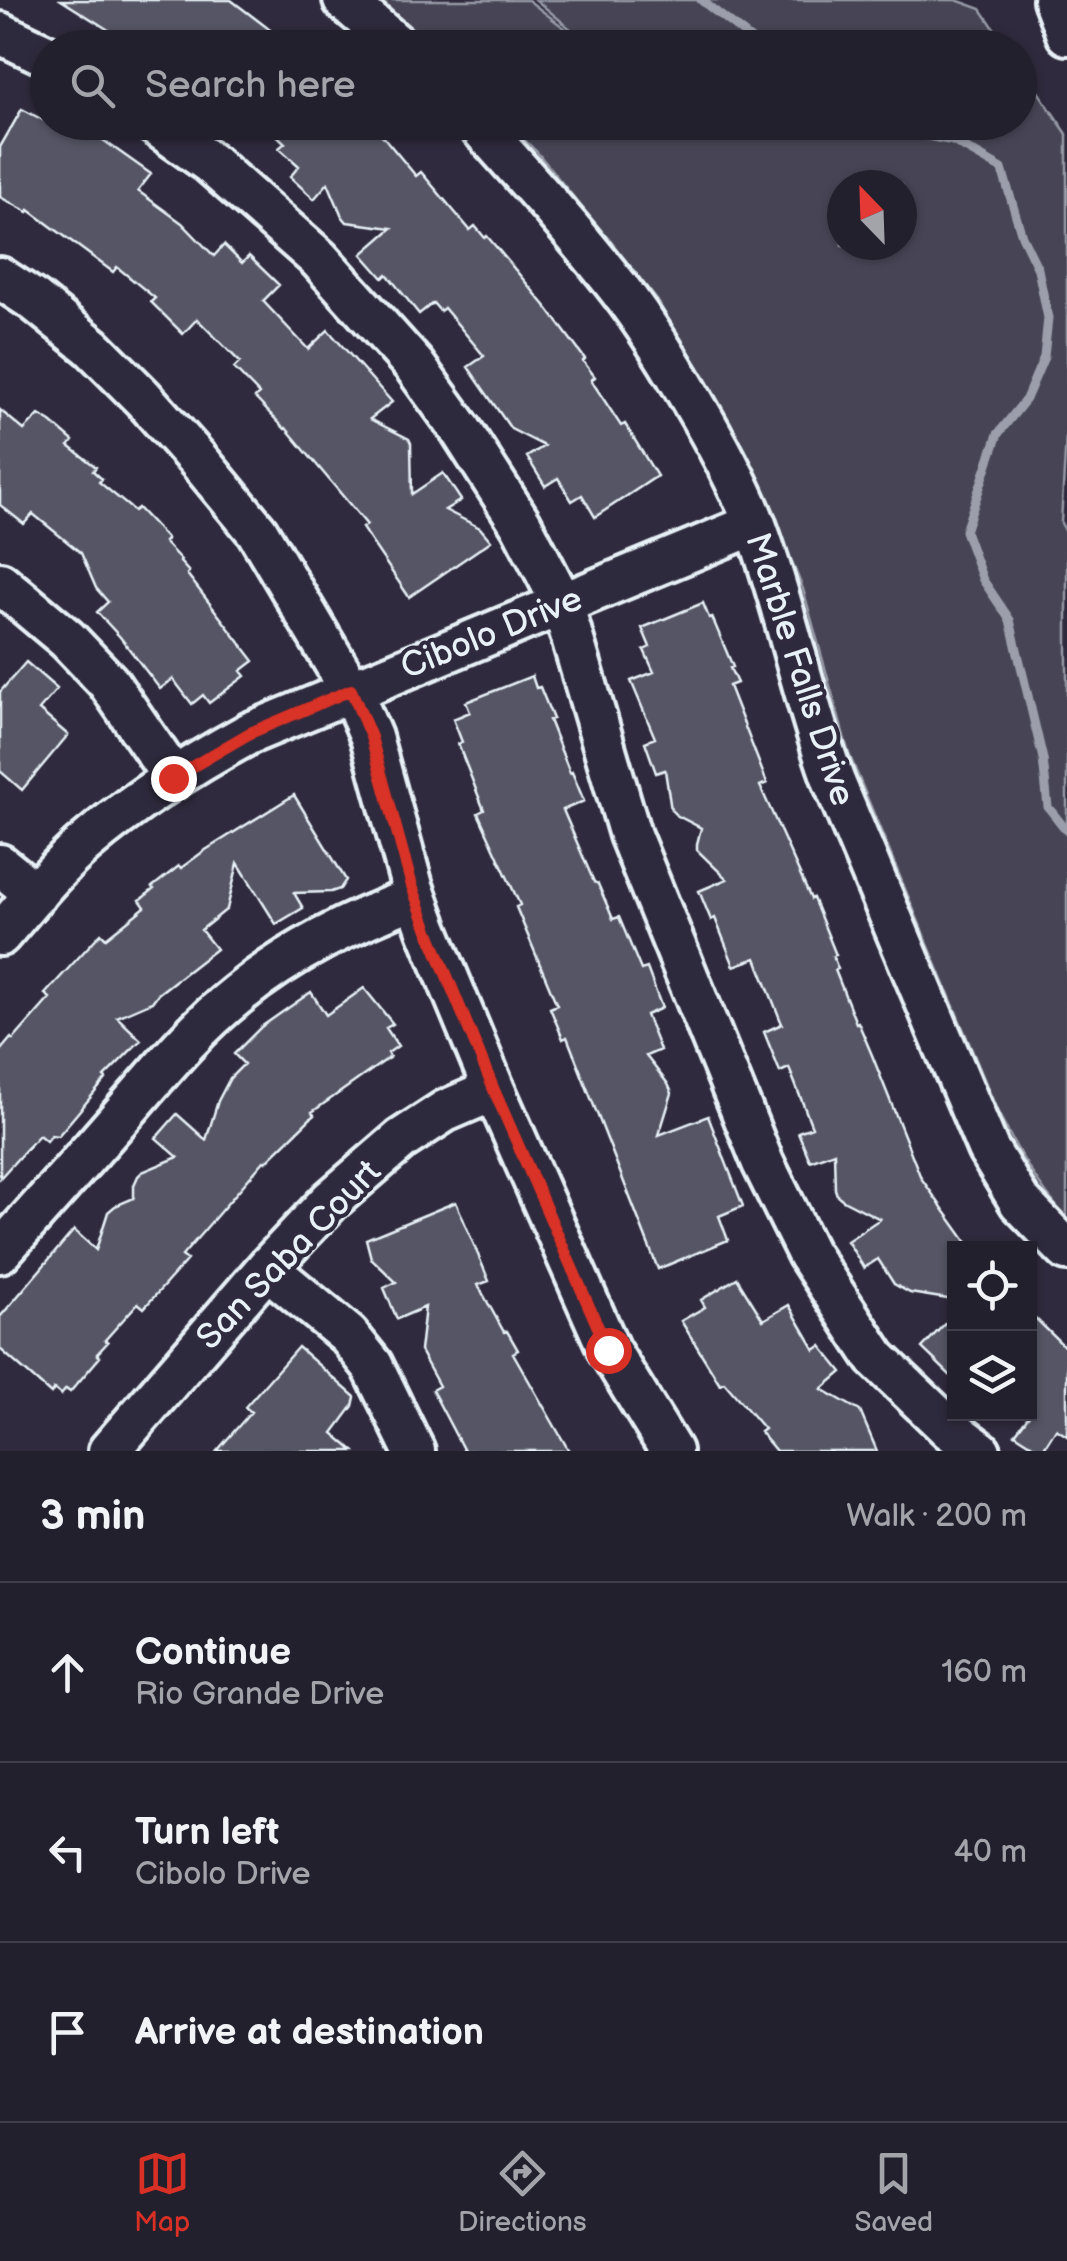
<!DOCTYPE html>
<meta charset="utf-8">
<style>
body{margin:0;font-family:"Balsamiq Sans",sans-serif;background:#2f2d3a;color:#f1f3f6}
.controls{position:absolute;right:30px;bottom:30px;display:grid;overflow:hidden;border-radius:0px;box-shadow:0 2px 8px #0004}
.controls button{width:90px;height:90px;display:grid;place-items:center;padding:0;border:0;border-bottom:2px solid #403e4a;background:#23202e;color:#f1f3f6;font:50px sans-serif}
.compass{position:absolute;left:827px;top:170px;width:90px;height:90px;border-radius:50%;background:#23202e;box-shadow:0 2px 8px #0004;rotate:337deg}
.stop{position:absolute;width:30px;height:30px;margin:-22px;border:8px solid #d93025;border-radius:50%;background:#fff}
.stop.end{background:#d93025;border-color:#fff;box-shadow:0 2px 10px #0008}
.list{margin:0;padding:0;list-style:none}
h2{display:flex;justify-content:space-between;align-items:center;height:130px;margin:0;padding:0 40px;font-size:42px}
h2 small{font-size:32px;font-weight:400;color:#a3a3aa}
.list li{display:grid;grid-template-columns:65px 1fr auto;gap:30px;align-items:center;box-sizing:border-box;height:180px;padding:0 40px;border-top:2px solid #403e4a}
.list b{display:block;font-size:38px;white-space:nowrap}
.list p{margin:0;font-size:32px;white-space:nowrap;color:#a3a3aa}
.list em{font-size:32px;font-style:normal;color:#a3a3aa}
.icon{flex:none;width:55px;height:55px;fill:none;stroke:currentColor;stroke-width:2;stroke-linecap:round;stroke-linejoin:round}
.map{position:relative;flex:none;width:1067px;height:1451px;overflow:hidden}
.search{position:absolute;background:#23202e;box-shadow:0 2px 8px #0004;left:30px;right:30px;top:30px;height:110px;display:flex;align-items:center;gap:25px;box-sizing:border-box;padding:0 35px;border-radius:55px;color:#a3a3aa;font-size:38px}
.sheet{height:670px;background:#23202e}
nav{display:flex;justify-content:space-around;align-items:center;box-sizing:border-box;height:140px;border-top:2px solid #403e4a;background:#23202e;font-size:28px;color:#a3a3aa}
nav a{display:grid;justify-items:center;gap:5px}
nav .on{color:#d93025}
.map>svg:first-child{display:block}
.green{fill:#464455;stroke:#979aa6;stroke-width:2.5;fill-rule:evenodd}
.lines{fill:none;stroke-linecap:round;stroke-linejoin:round}
.stream{stroke:#9c9fab;stroke-width:9}
.building{fill:#575565;stroke:#e8f1f8;stroke-width:2.5}
.minor-casing{stroke:#e8f1f8;stroke-width:48}
.minor{stroke:#2f2a3d;stroke-width:40}
.route{stroke:#d93025;stroke-width:12}
.labels{text-anchor:middle;stroke-width:8;stroke-linejoin:round;paint-order:stroke}
.street-label{font-size:35px;fill:#e8f1f8;stroke:#2f2a3d}
</style>
<div class="map">
<svg width="1067" height="1451" viewBox="0 0 1067 1451">
<rect width="100%" height="100%" fill="#2f2a3d"/>
<filter id="ink" filterUnits="userSpaceOnUse"><feTurbulence type="fractalNoise" baseFrequency=".01" numOctaves="2"/><feDisplacementMap in="SourceGraphic" scale="20" xChannelSelector="R" yChannelSelector="G"/><feConvolveMatrix kernelMatrix="1 2 1 2 8 2 1 2 1" color-interpolation-filters="sRGB"/></filter>
<g filter="url(#ink)">
<path class="green" d="M381 0H528L589 47H430Z
M536 0H956L981 9 1007 47H592Z
M1020 65 1067 134V418L1061 523 1067 534V1218C1037 1186 1016 1149 997 1110L849 754 803 589 761 487 719 404 657 300 537 152 507 123 1020 122ZM842 185H902V245H842Z"/>
<g class="lines">
<path class="stream" d="M701 0 762 48
M877 122 885 128 953 141 1002 169 1022 236 1038 269 1048 318 1044 357 1026 399 998 434 965 531 983 580 1010 620 1043 759 1048 807 1067 831"/>
</g>
<path class="building" d="M61 0H231L294 48H111L118 36Z
M22 109 47 122H72L103 140 151 174 138 191 182 223 214 256 224 245 242 263 249 256 279 285 263 301 308 349 328 330 392 402 370 419 409 439 411 443 412 494 443 473 461 500 445 510 480 528 491 541 409 597 362 528 367 525 286 428 285 429 255 398 259 394 234 368 240 362 197 319 183 334 151 302 155 298 117 267 113 272 29 210 28 212 0 197V147Z
M263 122H371L416 176 421 172 470 230 475 226 485 238 487 236 548 309 585 359 583 361 595 377 591 380 621 426 625 424 657 476 595 517 582 495 572 501 558 478 545 486 527 457 544 446 511 429 468 367 484 356 444 308 440 311 433 303 419 314 387 274 383 278 362 254 392 228 347 222 342 216 328 183 314 199 290 177 299 166 279 148 285 143Z
M0 410 24 430 39 415 51 422 73 441 69 446 96 467 93 471 102 479 99 482 134 511 138 508 167 539 164 542 181 560 180 562 189 572 187 574 254 661 241 671 245 676 209 703 203 695 192 704 173 679 160 689 120 637 97 612 108 602 96 588 81 553 33 514 24 524 0 505Z
M703 603 709 618 712 617 733 667 730 668 737 683 729 686 767 783 760 786 811 899 813 898 836 955 833 956 838 969 835 970 856 1023 858 1022 872 1055 921 1178 971 1248H954V1300L910 1293 894 1284 878 1259 864 1268 847 1241 880 1219 843 1200 837 1195 835 1189 834 1152 810 1161 798 1132 812 1127 789 1068 780 1072 764 1032 782 1024 756 958 734 966 715 918 711 920 699 891 727 879 697 850V844L701 828 676 815 671 810 665 770 656 773 645 742 655 738 631 681 654 672 644 650 650 647 642 628Z
M26 662 57 689 39 710 68 735 22 790 0 771V692Z
M532 676 536 688 540 687 553 719 549 720 570 773 572 772 584 801 563 810 594 882 598 884 613 919 619 917 641 970 647 968 662 1008 646 1015 660 1050 646 1056 668 1084 672 1093 659 1135 708 1116 743 1206 719 1216 728 1240 658 1269 567 1037 563 1039 550 1008 557 1005 516 907 520 905 478 813 484 810 458 744 462 742 453 719 470 712 466 702Z
M294 795 346 880 340 889 331 892 294 893 303 908 276 924 238 863 227 909 201 930 216 949 158 994 152 1002 117 1017 141 1040 104 1077 106 1079 58 1136 51 1135 46 1141 39 1135 0 1178V1051L11 1038 13 1040 50 998 45 994 101 933 106 938 145 907 140 900 154 889 152 887 179 866 181 868 204 851Z
M364 988 393 1024 386 1028 398 1046 388 1053 390 1057 312 1112 314 1115 266 1162 264 1161 182 1256 187 1260 144 1308 138 1303 105 1340 108 1342 97 1354 100 1357 70 1392 66 1389 61 1395 54 1389 51 1394 0 1349V1317L74 1230 96 1250 108 1212 115 1206 134 1198V1185L138 1176 142 1172 178 1157 156 1138 177 1114 206 1140 218 1101 230 1078 244 1064 234 1054 261 1027 311 992 326 1015Z
M456 1202 489 1281 478 1285 504 1332 507 1331 518 1350 513 1353 569 1451H464L432 1390 439 1386 420 1351 425 1307 397 1319 384 1288 396 1282 371 1258 366 1239Z
M737 1278 763 1320 789 1305 815 1350 821 1346 842 1372 822 1389 860 1411 877 1451H776L760 1432 764 1429 724 1382 720 1384 681 1321 705 1307 701 1300Z
M1030 1313 1067 1349V1436L1056 1429 1042 1451 1015 1434 1030 1414Z
M954 1314V1379L922 1348Z
M298 1347 355 1397 353 1406 333 1433 354 1451H217L251 1412 245 1407Z"/>
<g class="lines">
<g class="minor-casing">
<path id="minor" d="M344 0 400 48
M1054 0 1067 34
M0 33 48 56
M152 122 210 163 319 259 414 365 461 430 521 524 562 603 630 835 763 1163 808 1254 876 1358 950 1429 980 1451
M476 122C525 177 575 232 620 290 651 330 677 374 702 418 722 453 742 490 756 527 787 611 803 699 834 782L988 1149 1020 1202 1067 1250
M0 278 35 301 92 347 143 398 200 462 257 531 351 690 371 737 412 886 428 930 494 1090 609 1350 671 1451
M0 583 67 639 108 682 173 777
M0 865 36 894
M0 935C27 904 53 871 84 844 135 800 191 765 250 733L755 524
M0 1252C41 1207 81 1162 121 1116 158 1074 193 1030 237 995 291 951 351 922 416 897
M267 1268 348 1335 372 1365 414 1451
M109 1451 267 1268 330 1201 402 1139 445 1111 494 1090"/>
</g>
<use href="#minor" class="minor"/>
</g>
</g>
<g class="lines" filter="url(#ink)">
<path class="route" d="M173 778 250 733 351 690 371 737 412 886 428 930 494 1090 608 1350"/>
</g>
<g class="labels">
<g class="street-label">
<text transform="translate(491 632) rotate(-22)" y="12">Cibolo Drive</text>
<text transform="translate(801 669) rotate(72)" y="12">Marble Falls Drive</text>
<text transform="translate(288 1254) rotate(-46)" y="12">San Saba Court</text>
</g>
</g>
</svg>
<div class="controls">
<button><svg class="icon" aria-label="locate" viewBox="0 0 24 24"><circle cx="12" cy="12" r="6"/><path d="M12 2v4M12 18v4M2 12h4M18 12h4"/></svg></button>
<button><svg class="icon" aria-label="layers" viewBox="0 0 24 24"><path d="M12 4l9 5-9 5-9-5zM3 14l9 5 9-5"/></svg></button>
</div>
<svg class="compass" viewBox="-18 -18 36 36"><path d="M0-13l5 13h-10z" fill="#e53935"/><path d="M0 13l5-13h-10z" fill="#a3a3aa"/></svg>
<div class="stop" style="left:608px;top:1350px"></div>
<div class="stop end" style="left:173px;top:778px"></div>
<div class="search"><svg class="icon" aria-label="search" viewBox="0 0 24 24"><circle cx="10" cy="10" r="6"/><path d="M15 15l6 6"/></svg>Search here</div>
</div>
<section class="sheet">
<h2>3 min<small>Walk · 200 m</small></h2>
<ul class="list">
<li><svg class="icon" aria-label="ahead" viewBox="0 0 24 24"><path d="M12 20V5M6 11l6-6 6 6"/></svg><div><b>Continue</b><p>Rio Grande Drive</p></div><em>160 m</em></li>
<li><svg class="icon" aria-label="left" viewBox="0 0 24 24"><path d="M17 20v-9H6M10 6l-5 5 5 5"/></svg><div><b>Turn left</b><p>Cibolo Drive</p></div><em>40 m</em></li>
<li><svg class="icon" aria-label="arrive" viewBox="0 0 24 24"><path d="M6 21V4h12l-3 4 3 4H6"/></svg><div><b>Arrive at destination</b></div></li>
</ul>
</section>
<nav>
<a class="on"><svg class="icon" aria-label="map" viewBox="0 0 24 24"><path d="M3 6l6-2 6 2 6-2v14l-6 2-6-2-6 2zM9 4v14M15 6v14"/></svg>Map</a>
<a><svg class="icon" aria-label="directions" viewBox="0 0 24 24"><path d="M12 3l9 9-9 9-9-9zM9 14v-3h6M13 9l2 2-2 2"/></svg>Directions</a>
<a><svg class="icon" aria-label="saved" viewBox="0 0 24 24"><path d="M7 4h10v16l-5-4-5 4z"/></svg>Saved</a>
</nav>
